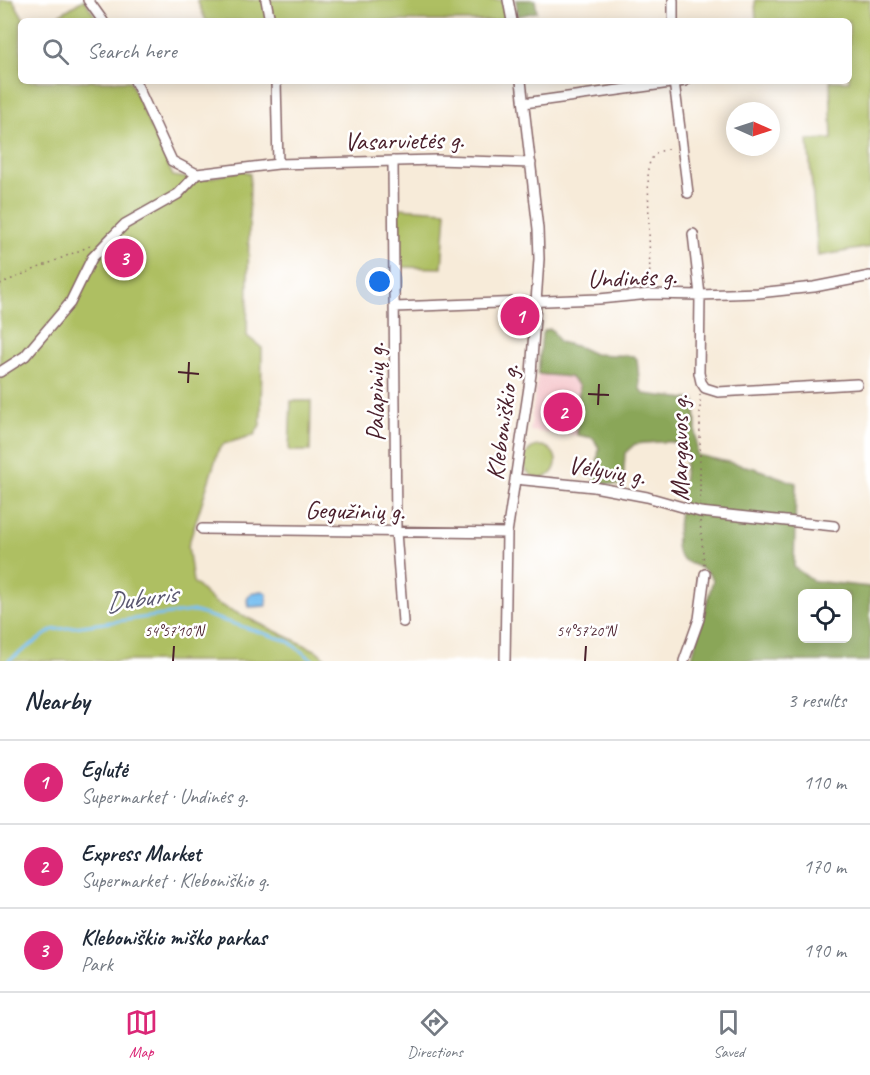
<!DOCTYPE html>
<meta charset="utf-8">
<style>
body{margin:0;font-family:Caveat,sans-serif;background:#f2f2f3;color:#1f2937}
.controls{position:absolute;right:18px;bottom:18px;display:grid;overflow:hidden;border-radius:9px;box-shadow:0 3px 15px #0003}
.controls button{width:54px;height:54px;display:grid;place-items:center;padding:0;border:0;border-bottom:2px solid #e0e1e3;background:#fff;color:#1f2937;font:30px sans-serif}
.compass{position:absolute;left:726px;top:102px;width:54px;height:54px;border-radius:50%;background:#fff;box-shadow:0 3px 15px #0003;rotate:93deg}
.you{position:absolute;left:380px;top:282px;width:21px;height:21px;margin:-15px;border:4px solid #fff;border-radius:50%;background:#1a73e8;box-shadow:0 0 0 9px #1a73e833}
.badge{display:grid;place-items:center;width:39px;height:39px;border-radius:50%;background:#db2777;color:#fff;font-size:20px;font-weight:700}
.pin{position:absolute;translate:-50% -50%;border:3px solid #fff;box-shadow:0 2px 6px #0006}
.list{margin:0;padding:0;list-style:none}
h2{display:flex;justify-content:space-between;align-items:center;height:78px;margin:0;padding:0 24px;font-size:26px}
h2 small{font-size:20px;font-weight:400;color:#747a83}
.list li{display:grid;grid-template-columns:39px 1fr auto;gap:18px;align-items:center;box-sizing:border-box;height:84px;padding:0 24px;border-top:2px solid #e0e1e3}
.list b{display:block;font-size:22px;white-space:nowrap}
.list p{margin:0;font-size:20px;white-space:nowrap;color:#747a83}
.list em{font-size:20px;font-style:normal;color:#747a83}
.icon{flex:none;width:33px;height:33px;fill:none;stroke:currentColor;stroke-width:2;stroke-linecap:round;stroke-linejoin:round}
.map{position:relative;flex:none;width:870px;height:661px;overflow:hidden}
.search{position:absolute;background:#fff;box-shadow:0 3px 15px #0003;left:18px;right:18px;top:18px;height:66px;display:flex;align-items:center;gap:15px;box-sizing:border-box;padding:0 21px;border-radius:9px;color:#747a83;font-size:22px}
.sheet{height:330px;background:#fff}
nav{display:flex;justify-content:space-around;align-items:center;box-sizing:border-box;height:84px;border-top:2px solid #e0e1e3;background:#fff;font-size:16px;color:#747a83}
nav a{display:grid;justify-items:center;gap:3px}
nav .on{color:#db2777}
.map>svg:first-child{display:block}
.built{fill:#f7cfd3}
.green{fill:#aebf62;stroke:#7c6f46;stroke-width:1.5}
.forest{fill:#8aa658;stroke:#6a6242;stroke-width:1.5;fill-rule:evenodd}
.water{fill:#79c0f1;stroke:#62708e;stroke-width:1.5}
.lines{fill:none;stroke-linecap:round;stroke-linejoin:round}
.stream{stroke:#79c0f1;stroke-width:3}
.minor-casing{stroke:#876668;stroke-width:12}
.path{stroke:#876668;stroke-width:1.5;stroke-dasharray:1.5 4.5;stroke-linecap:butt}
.minor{stroke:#fff;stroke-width:9}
.ticks{fill:none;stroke:#4a1f2b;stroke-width:2}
.labels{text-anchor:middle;stroke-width:5;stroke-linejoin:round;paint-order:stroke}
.street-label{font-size:26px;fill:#4a1f2b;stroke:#fff}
.water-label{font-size:27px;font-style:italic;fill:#5a5770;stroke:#fff}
.ticks-label{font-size:15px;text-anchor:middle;fill:#4a1f2b;stroke:#fff;stroke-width:5;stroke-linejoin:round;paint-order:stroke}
</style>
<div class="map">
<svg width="870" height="661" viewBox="0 0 870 661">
<rect width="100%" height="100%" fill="#fff"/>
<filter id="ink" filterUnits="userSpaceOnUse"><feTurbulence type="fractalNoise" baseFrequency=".0167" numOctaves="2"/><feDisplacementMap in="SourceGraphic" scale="12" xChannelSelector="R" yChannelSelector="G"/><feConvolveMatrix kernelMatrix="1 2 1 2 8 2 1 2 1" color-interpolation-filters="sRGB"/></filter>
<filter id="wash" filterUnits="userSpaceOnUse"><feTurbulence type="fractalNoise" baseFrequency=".008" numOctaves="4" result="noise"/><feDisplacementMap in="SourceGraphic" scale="24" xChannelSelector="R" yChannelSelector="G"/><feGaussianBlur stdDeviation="1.35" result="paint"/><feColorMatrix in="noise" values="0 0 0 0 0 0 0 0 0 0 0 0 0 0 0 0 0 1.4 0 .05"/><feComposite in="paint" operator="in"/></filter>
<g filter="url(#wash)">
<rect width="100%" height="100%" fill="#f7ebd9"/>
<path class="built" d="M538 374 570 377 579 386 577 435 530 431Z"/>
<path class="green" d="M0 0H13L25 21H21V81H130L173 176 201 180 243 170 250 174 247 336 262 348 261 417 260 425 254 435 224 444 219 449 188 546 193 582 214 602 317 651 328 661H0Z
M83 0H85L98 21H49Z
M197 0H502L505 19 493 21H206Z
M755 0H870V247L818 256 808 140 832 139 830 81H849V21H756Z
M398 208 446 211 442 268 399 267Z
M291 401H311L310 451H289Z
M524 462a16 16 0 1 1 32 0a16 16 0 1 1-32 0Z"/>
<path class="forest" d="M516 0H535L537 12 518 16Z
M550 329 553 331 559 342 579 347 594 354 634 356 637 359 640 389 644 394 695 400 697 455 754 468 796 483 794 567 813 581 870 587V661H691L713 580C704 560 679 570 676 545L687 449C680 437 648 443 635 444L625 453 623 486 595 482 599 448 593 438 577 435 579 386 570 377 538 374 542 334 545 330ZM802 594H848V638H802Z"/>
<path class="water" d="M263 591 267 594 266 606 249 607 247 600C249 593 257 591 263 591Z"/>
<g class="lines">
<path class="stream" d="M8 661 52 630 193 611 288 641 314 661"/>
</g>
</g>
<g filter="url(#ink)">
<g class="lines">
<g class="minor-casing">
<path id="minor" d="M88 0 103 21
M266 0 270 21
M508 0 512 21
M673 0V21
M135 81 172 161 197 174 278 164 436 160 531 163
M276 81 278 164
M674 81 688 193
M524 103 685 81
M393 161 396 532 403 622
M693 234 700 295 699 373 701 382 705 388 718 392 857 384
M395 307 599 299 650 294 700 295 758 293 814 287 870 276
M0 372 25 356 70 303 92 258 112 237 125 224 178 194 197 174
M515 479 594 487 647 497 700 512 834 526
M202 529 507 533
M505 661 507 533 531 374 539 259 538 229 521 81
M684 661 699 619 705 574"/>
</g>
<path class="path" d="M0 284 90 246
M650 284 648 169C651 154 658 151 672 148
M700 504V395
M700 521 704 564"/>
<use href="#minor" class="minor"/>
</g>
</g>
<path class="ticks" d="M178 372 199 374M188 383 189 362M588 394 609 395M598 405 599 384M173 661 174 646M585 661 586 646"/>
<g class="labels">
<g class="street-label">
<text transform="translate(404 140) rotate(-1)" y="9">Vasarvietės g.</text>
<text transform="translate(632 277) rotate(-2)" y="9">Undinės g.</text>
<text transform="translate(375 392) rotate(-90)" y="9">Palapinių g.</text>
<text transform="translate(502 422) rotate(-82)" y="9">Kleboniškio g.</text>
<text transform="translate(679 448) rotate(-90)" y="9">Margavos g.</text>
<text transform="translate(607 470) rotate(9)" y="9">Vėlyvių g.</text>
<text transform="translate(355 510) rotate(1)" y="9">Gegužinių g.</text>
</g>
<g class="water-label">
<text transform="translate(141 598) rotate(-8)" y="9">Duburis</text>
</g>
</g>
<g class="ticks-label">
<text x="174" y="636">54°57'10"N</text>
<text x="586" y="636">54°57'20"N</text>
</g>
</svg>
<div class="controls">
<button><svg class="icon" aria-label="locate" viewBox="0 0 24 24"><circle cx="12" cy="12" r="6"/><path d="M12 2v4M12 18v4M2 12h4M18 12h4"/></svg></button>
</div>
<svg class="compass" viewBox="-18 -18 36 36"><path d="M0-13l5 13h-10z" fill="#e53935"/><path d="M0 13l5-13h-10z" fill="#747a83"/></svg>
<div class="you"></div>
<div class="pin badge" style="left:520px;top:316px">1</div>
<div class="pin badge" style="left:563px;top:412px">2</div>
<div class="pin badge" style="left:124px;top:258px">3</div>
<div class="search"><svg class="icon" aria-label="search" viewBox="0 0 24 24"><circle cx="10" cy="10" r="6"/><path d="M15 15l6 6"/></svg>Search here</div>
</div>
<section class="sheet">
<h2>Nearby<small>3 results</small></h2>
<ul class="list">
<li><span class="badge">1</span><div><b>Eglutė</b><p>Supermarket · Undinės g.</p></div><em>110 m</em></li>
<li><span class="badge">2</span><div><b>Express Market</b><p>Supermarket · Kleboniškio g.</p></div><em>170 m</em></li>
<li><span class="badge">3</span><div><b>Kleboniškio miško parkas</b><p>Park</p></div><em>190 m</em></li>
</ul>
</section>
<nav>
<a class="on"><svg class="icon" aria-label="map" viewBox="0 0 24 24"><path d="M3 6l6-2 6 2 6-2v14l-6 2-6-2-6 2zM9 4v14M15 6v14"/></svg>Map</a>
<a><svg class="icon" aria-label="directions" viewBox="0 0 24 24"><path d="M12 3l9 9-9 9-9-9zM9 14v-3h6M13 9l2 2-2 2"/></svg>Directions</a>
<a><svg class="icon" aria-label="saved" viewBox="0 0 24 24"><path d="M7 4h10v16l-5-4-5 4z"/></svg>Saved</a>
</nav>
